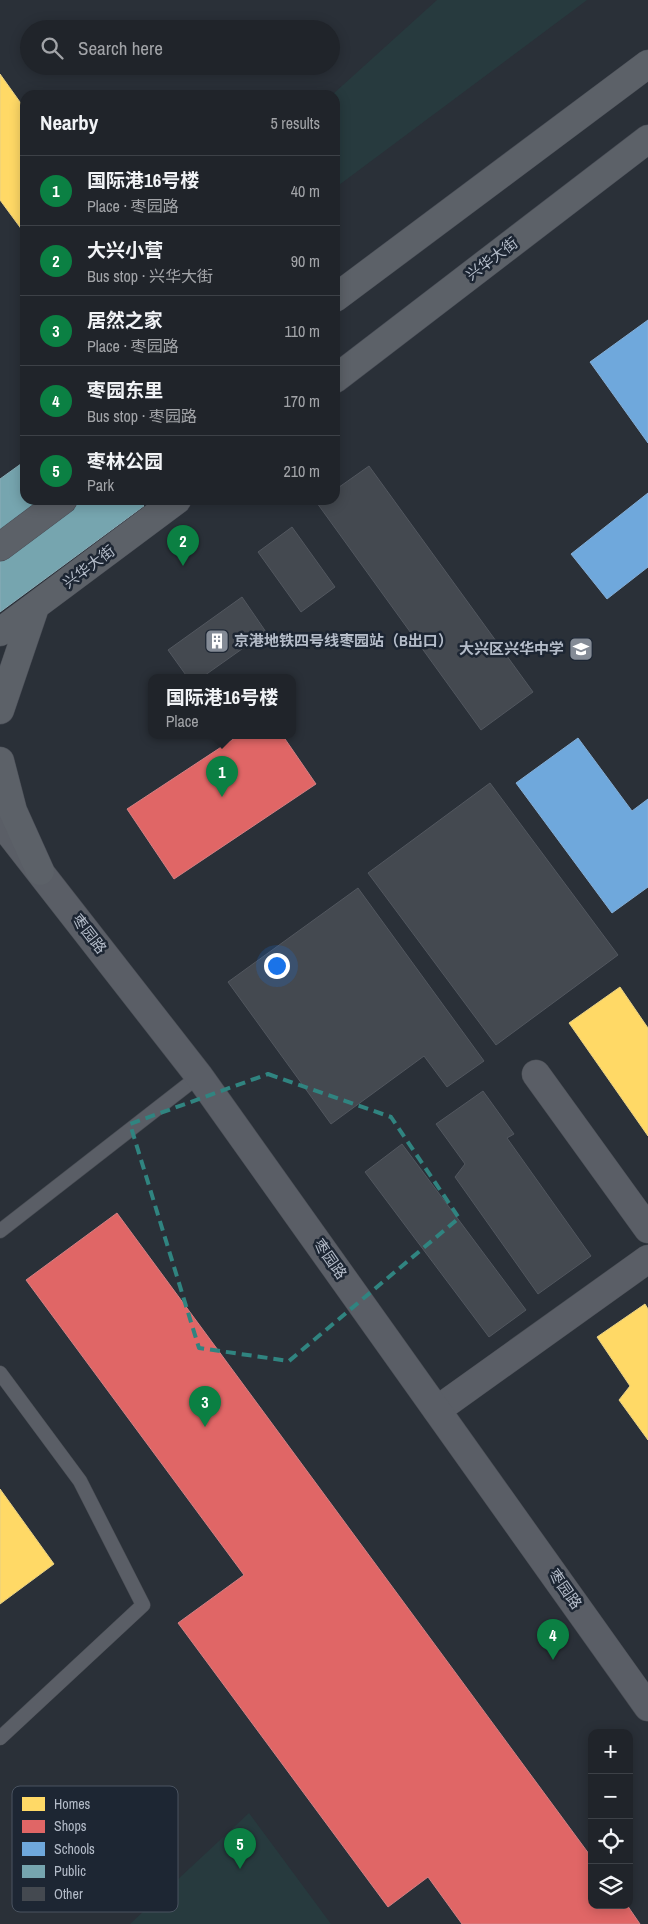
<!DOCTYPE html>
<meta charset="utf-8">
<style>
body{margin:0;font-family:"Archivo Narrow","Noto Sans SC",sans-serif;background:#282c32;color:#f1f3f6}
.controls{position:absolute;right:15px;bottom:15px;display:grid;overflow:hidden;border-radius:10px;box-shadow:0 2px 12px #0003}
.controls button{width:45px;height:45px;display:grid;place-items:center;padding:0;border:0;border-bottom:1px solid #3d4147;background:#20242a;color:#f1f3f6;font:25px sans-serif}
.you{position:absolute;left:276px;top:965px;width:18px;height:18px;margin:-12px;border:4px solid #fff;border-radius:50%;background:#1a73e8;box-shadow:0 0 0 8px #1a73e833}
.badge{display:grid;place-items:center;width:32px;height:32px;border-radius:50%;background:#0b8043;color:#fff;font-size:16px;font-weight:700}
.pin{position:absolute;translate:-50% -41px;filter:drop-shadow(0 1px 2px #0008)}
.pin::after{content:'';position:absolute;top:26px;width:18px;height:15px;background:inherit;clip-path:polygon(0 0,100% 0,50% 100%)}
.popup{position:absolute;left:148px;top:674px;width:148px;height:65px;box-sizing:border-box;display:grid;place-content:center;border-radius:10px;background:#20242a;filter:drop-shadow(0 1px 4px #0005);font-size:16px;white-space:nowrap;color:#a2a4a8}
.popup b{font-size:19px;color:#f1f3f6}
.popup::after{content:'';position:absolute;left:50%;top:100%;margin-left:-10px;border:10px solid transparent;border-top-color:#20242a}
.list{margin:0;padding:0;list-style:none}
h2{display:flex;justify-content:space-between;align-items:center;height:65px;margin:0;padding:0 20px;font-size:21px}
h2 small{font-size:16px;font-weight:400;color:#a2a4a8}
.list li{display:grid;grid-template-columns:32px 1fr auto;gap:15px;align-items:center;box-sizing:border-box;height:70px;padding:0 20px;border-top:1px solid #3d4147}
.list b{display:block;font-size:19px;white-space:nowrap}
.list p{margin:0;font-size:16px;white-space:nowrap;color:#a2a4a8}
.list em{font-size:16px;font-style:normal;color:#a2a4a8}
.icon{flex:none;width:28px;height:28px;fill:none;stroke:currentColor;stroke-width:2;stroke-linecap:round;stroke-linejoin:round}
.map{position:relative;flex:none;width:648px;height:1924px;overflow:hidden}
.search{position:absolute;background:#20242a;box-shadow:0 2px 12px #0003;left:20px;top:20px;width:320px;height:55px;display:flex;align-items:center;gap:12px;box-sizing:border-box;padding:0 18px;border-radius:28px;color:#a2a4a8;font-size:19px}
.panel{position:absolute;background:#20242a;box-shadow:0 2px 12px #0003;left:20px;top:90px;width:320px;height:415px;border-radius:15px}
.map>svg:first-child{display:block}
.green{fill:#273a3e}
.homes{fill:#ffd966;stroke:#e8d084}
.shops{fill:#e06666;stroke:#d38084}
.schools{fill:#6fa8dc;stroke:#84aed6}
.public{fill:#76a5af;stroke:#89acb7}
.building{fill:#444950;stroke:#52575f}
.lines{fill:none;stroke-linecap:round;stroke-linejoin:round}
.service-casing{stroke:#484c53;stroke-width:15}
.minor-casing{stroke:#484c53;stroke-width:29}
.tertiary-casing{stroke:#484c53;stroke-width:29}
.primary-casing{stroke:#484c55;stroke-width:29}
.service{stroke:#5a5e66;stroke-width:14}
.minor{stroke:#5a5e66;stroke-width:28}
.tertiary{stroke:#5a5e66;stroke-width:28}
.primary{stroke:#5c6168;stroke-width:28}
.marked{fill:none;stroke:#308480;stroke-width:4;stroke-dasharray:10 6;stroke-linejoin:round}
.labels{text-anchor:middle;stroke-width:5;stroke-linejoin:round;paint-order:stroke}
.street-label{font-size:15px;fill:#b4bcc9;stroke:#1d2633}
.poi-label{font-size:15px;font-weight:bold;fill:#b4bcc9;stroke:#1d2633;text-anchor:start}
.key{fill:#1d2633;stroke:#4a5360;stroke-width:1}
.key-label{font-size:14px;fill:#b4bcc9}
</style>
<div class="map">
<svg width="648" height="1924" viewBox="0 0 648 1924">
<rect width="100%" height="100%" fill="#2a3038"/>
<path class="green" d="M437 0H587L335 188V95H332Z
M249 1813 331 1924H130Z"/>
<path class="homes" d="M0 74 25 109V234L0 200Z
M620 987 648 1028V1136L569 1023Z
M645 1304 648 1309V1440L619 1400 630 1386 597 1337Z
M0 1489 54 1564 0 1604Z"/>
<path class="shops" d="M238 736H283L316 784 174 879 127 809Z
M117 1213 592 1858V1905H627L640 1924H462L428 1877 388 1907 178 1623 244 1575 26 1280Z"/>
<path class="schools" d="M648 320V443L590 362Z
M648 493V567L607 599 571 554Z
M578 738 632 811 648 799V887L612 913 516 783Z"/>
<path class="public" d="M25 461V500H139L144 506 0 612V479Z"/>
<path class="building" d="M369 466 533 692 481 730 317 503 321 500H335V490Z
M292 527 335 587 301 612 258 552Z
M242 597 266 632 201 678H188L168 650Z
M490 783 618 955 496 1045 368 873Z
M358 888 484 1061 447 1087 424 1056 331 1124 228 982Z
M483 1091 514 1134 507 1138 591 1256 538 1294 455 1177 465 1164 436 1124Z
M402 1144 526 1310 489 1337 365 1172Z"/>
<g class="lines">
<g class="service-casing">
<path id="service" d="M0 1231 199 1076
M0 1373 80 1481 143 1605 0 1738"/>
</g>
<g class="minor-casing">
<path id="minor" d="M536 1074 648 1229
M437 1410 648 1259"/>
</g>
<g class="tertiary-casing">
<path id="tertiary" d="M0 821 199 1076 648 1707"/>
</g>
<g class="primary-casing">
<path id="primary" d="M335 298 648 64
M335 379 648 139
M0 547 63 500
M0 632 177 500
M0 710 35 607
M0 761 13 811 40 871"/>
</g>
<use href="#service" class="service"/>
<use href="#minor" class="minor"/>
<use href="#tertiary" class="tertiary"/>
<use href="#primary" class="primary"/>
</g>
<path class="marked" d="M268 1074 391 1117 459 1218 289 1361 199 1348 130 1124Z"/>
<defs>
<g id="building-square" transform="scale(1.25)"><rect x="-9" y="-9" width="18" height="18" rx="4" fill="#848b96" stroke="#1d2633"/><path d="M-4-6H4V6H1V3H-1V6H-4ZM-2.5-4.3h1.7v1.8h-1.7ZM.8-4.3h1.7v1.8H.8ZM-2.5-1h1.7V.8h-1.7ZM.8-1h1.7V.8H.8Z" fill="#fff"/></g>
<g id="school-square" transform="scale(1.25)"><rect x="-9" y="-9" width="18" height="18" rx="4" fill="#848b96" stroke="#1d2633"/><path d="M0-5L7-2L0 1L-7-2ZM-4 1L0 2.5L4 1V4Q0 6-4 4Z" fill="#fff"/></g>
</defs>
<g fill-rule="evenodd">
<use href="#building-square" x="217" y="641"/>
<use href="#school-square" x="581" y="649"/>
</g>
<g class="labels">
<g class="street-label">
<text transform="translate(492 259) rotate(-37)" y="5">兴华大街</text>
<text transform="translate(89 567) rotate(-37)" y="5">兴华大街</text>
<text transform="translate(89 934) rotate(52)" y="5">枣园路</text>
<text transform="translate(330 1259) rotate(55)" y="5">枣园路</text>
<text transform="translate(565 1589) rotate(55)" y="5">枣园路</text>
</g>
<g class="poi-label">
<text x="234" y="646">京港地铁四号线枣园站（B出口）</text>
<text x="564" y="654" text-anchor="end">大兴区兴华中学</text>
</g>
</g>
<rect x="12" y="1786" width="166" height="126" rx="8" class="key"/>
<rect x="22" y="1797" width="23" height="14" fill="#ffd966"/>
<rect x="22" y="1820" width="23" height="13" fill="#e06666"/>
<rect x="22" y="1842" width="23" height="14" fill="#6fa8dc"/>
<rect x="22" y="1865" width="23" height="13" fill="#76a5af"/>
<rect x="22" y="1887" width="23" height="14" fill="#444950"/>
<g class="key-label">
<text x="54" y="1809">Homes</text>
<text x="54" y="1831">Shops</text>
<text x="54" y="1854">Schools</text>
<text x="54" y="1876">Public</text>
<text x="54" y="1899">Other</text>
</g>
</svg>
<div class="controls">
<button>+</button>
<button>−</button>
<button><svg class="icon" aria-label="locate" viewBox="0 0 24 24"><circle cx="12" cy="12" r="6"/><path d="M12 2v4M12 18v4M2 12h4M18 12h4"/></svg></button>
<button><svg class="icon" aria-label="layers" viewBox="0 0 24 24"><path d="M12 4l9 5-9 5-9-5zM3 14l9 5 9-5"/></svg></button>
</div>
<div class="you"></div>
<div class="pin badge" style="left:222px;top:797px">1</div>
<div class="popup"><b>国际港16号楼</b>Place</div>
<div class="pin badge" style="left:183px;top:566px">2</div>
<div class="pin badge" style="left:205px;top:1427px">3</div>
<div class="pin badge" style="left:553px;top:1660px">4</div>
<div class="pin badge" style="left:240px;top:1869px">5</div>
<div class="search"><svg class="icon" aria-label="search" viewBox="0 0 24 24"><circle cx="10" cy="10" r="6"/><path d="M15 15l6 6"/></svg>Search here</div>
<section class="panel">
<h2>Nearby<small>5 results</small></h2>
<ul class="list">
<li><span class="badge">1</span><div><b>国际港16号楼</b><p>Place · 枣园路</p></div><em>40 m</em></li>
<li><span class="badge">2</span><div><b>大兴小营</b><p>Bus stop · 兴华大街</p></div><em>90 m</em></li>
<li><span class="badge">3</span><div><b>居然之家</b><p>Place · 枣园路</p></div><em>110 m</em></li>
<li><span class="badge">4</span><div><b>枣园东里</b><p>Bus stop · 枣园路</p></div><em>170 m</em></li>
<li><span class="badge">5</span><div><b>枣林公园</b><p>Park</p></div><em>210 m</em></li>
</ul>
</section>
</div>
